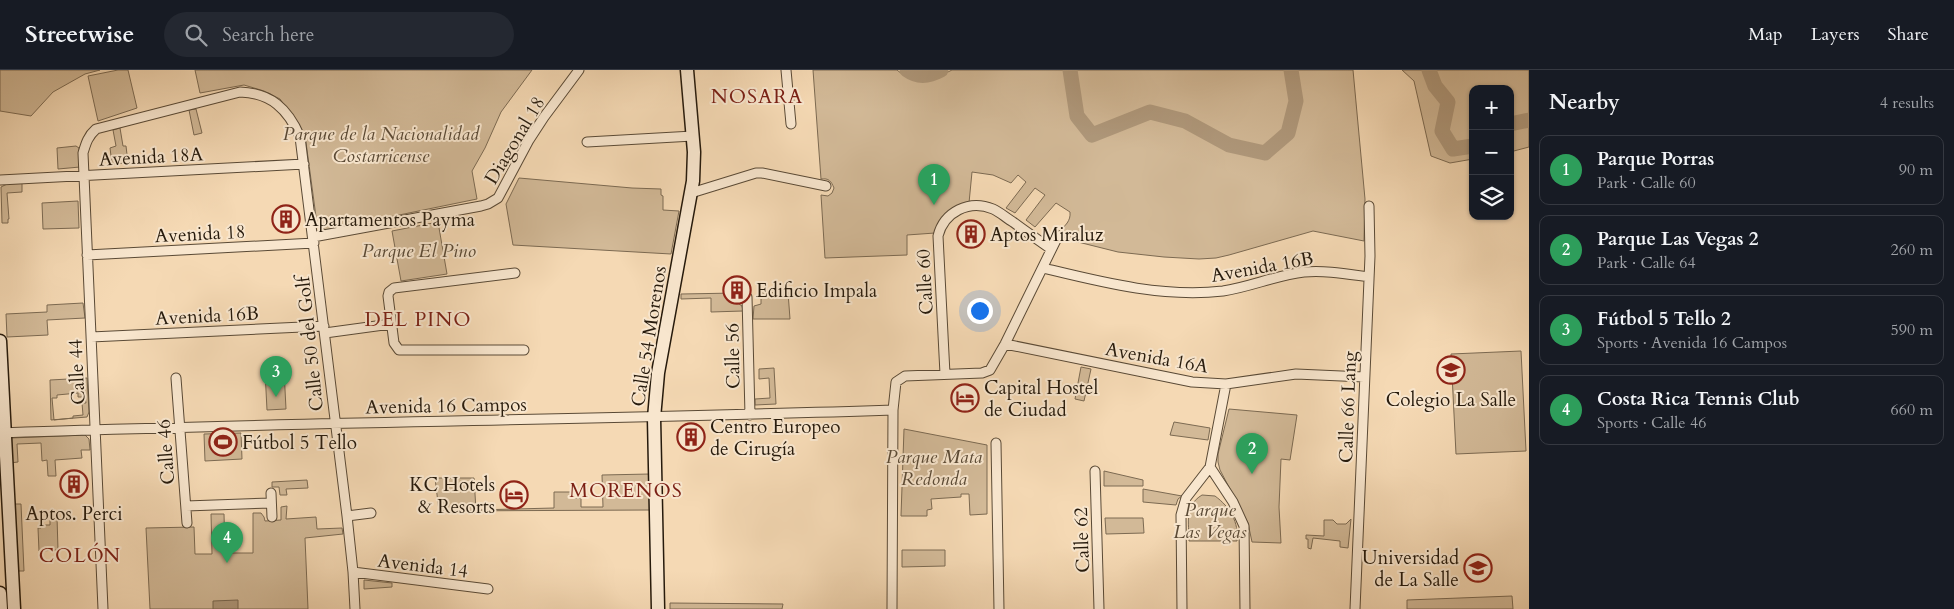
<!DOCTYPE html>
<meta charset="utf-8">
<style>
body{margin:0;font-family:Cardo,serif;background:#242831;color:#f1f3f6}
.controls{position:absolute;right:15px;top:15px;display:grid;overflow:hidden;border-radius:10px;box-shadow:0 1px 4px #0004}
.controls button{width:45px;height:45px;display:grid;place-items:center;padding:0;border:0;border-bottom:1px solid #363941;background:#171b24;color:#f1f3f6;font:25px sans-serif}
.you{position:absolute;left:979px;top:240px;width:18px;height:18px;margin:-12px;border:4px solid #fff;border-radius:50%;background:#1a73e8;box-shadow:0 0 0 8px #1a73e833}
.badge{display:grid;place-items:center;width:32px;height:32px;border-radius:50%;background:#7c3aed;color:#fff;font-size:16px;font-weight:700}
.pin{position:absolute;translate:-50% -41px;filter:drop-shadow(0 1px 2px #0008)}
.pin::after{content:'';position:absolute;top:26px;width:18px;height:15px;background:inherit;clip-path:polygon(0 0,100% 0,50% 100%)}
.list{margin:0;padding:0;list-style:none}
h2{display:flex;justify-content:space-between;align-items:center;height:65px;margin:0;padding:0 20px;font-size:21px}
h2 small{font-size:16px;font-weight:400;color:#9ea1a6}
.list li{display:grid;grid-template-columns:32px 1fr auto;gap:15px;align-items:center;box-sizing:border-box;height:70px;margin:0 10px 10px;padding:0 10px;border:1px solid #363941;border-radius:10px}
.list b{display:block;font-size:19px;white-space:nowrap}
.list p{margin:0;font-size:16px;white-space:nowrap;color:#9ea1a6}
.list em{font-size:16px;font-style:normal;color:#9ea1a6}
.icon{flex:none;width:28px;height:28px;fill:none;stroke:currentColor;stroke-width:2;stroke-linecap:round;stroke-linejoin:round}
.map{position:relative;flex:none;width:1529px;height:539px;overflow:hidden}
header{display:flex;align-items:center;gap:30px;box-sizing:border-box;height:70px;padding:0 25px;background:#171b24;border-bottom:1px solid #363941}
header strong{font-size:24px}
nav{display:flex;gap:28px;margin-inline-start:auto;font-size:18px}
.search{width:350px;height:45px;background:#242831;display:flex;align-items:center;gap:12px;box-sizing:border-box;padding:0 18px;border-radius:28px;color:#9ea1a6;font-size:19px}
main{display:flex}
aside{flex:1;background:#171b24}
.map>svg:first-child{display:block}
.green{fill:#d2b997;stroke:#7c6a52;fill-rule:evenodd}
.water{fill:#af987b;stroke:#78664f}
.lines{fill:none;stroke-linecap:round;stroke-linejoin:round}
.river{stroke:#af987b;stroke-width:15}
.minor-casing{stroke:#5a4a36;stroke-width:11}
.secondary-casing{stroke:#261a0c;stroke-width:15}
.minor{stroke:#f8e6ce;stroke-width:9}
.secondary{stroke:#f8e6ce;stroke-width:12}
.labels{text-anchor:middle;stroke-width:4;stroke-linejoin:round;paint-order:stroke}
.park-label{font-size:19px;font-style:italic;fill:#5a4a36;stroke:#f8e6ce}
.street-label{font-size:19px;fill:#261a0c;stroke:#f8e6ce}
.poi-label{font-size:19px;fill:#261a0c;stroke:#f8e6ce;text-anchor:start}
.neighbourhood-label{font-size:20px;letter-spacing:1px;fill:#7a1f14;stroke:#f8e6ce}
</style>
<header>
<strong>Streetwise</strong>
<div class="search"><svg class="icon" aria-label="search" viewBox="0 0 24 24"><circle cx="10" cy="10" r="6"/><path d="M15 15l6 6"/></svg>Search here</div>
<nav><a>Map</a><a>Layers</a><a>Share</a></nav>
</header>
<main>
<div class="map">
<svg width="1529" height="539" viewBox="0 0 1529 539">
<rect width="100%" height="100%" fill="#f5d9b4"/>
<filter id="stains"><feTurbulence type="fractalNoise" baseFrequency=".004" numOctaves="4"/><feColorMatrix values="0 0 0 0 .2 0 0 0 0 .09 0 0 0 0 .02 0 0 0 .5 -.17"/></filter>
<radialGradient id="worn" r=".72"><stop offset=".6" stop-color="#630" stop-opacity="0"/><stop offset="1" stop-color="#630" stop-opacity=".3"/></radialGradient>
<path class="green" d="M0 0H100L85 4 53 22 31 46 0 41Z
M118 0H128L137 38 98 51 88 6Z
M195 0H532L501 42 485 78 472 101 477 129 326 160 319 157 317 154 305 65 280 29 264 21 244 15 200 23Z
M813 0H897C917 17 931 10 952 0H1353L1365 129 1364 171 1313 161 1229 185 1216 188 1199 189 1164 187 1118 182 1066 169 1059 161C1065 156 1071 151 1070 142L1056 133 1035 157 1026 150 1045 125 1035 118 1015 143 1006 138 1026 112 1018 105 1011 113 993 105 972 102 969 133 935 163 907 165V185L825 188 821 125 828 126 832 123 834 118C831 111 829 108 821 109Z
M1402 0H1529V77L1510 82V19H1473V89L1450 93 1431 86 1414 11Z
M196 39 202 63 194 65 189 40Z
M120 58 123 76H126L128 93 112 94 110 78 116 76 113 60Z
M76 76 79 78 80 97 58 99 57 78Z
M519 108 632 118 661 119V125L663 126V140L679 141 671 184 513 175 506 134Z
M22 112V122L7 123 9 149H8V153H2L1 117 9 113Z
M78 131 79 158 43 159 42 133Z
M438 152 447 204 401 211 392 161Z
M788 222 790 249H753L754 236 761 234V223Z
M736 223V232L742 236 743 241 711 242V228L681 229V224Z
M83 233 85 248 47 250 48 265 7 267 6 244 47 242V235Z
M1521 281 1526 381 1456 384 1451 284Z
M1081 297 1091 299 1084 331 1075 329Z
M774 298 776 334 755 335V329L770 328 769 308 759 309V299Z
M284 300 286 339 267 340 265 301Z
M87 308 89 342 87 347 51 350 50 310ZM78 323V327H85L86 333H82L83 345 73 346V348L54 350 52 328H57V325Z
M1229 339 1297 345 1290 390 1281 389 1279 437 1281 473 1252 472 1248 453 1220 400 1218 392V384Z
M1174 352 1210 358 1208 370 1170 365Z
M904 359 987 375V444L970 445 969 424H961V427L931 429 932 439 927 440V446H901Z
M241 363 242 389 205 391 204 364Z
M85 365 89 369 90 380H81L82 388 55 390 56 406H48L47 390 42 391 41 373 17 374 18 392 10 393 11 368Z
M1104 401 1143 410V416H1104Z
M650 404V440L439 441 435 408H474L476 440 554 438V422H573V428H581V437H603L602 405Z
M307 410 308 418 286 419 287 425H280L279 417H272V412Z
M1143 419 1182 426 1178 429 1176 435 1143 432Z
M1202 425 1215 426C1230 437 1239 452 1237 471H1189C1189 452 1184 436 1202 425Z
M13 434H21L24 501H18Z
M287 436 286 449 316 447 317 459 342 458 343 464 305 468 308 539H150L146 458 194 457 195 484H212L211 444H224L225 483H253V443H261L264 447 265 451 281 450V437Z
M50 447H57L58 480 39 481 38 458H41L43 455H50Z
M1105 448H1143L1144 463 1106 464Z
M1351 449 1348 478 1340 477V471L1313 468 1311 479 1308 478V469H1306V465L1324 466V450H1333L1337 454H1346Z
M902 480H945V496L902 497Z
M364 510 392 513V517L364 519Z
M1512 526 1513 539H1407V530Z
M670 533 783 534 782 539H670Z"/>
<path class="water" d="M238 530V539H213V531Z"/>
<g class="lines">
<path class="river" d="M907 0C918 8 930 6 941 0
M1070 0 1077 46 1092 65 1150 42 1185 51 1229 75 1265 83 1288 63 1296 31 1291 0
M1429 0 1435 16 1448 32 1442 61 1453 79 1473 76
M1510 54 1529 50"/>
<g class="minor-casing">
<path id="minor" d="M786 0 791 54
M587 72 693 66
M0 110 304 94
M691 123 756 103H762L826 116
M313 167 481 136 488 134 498 128 529 70 544 47 579 0
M87 185 314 173
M1043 198C1101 212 1162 228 1223 221 1250 217 1277 205 1304 202 1325 200 1347 204 1369 207
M515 203 394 218 389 222 388 226 394 273 399 280H524
M747 227 750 345
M325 263 391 254
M91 267 324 256
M1005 274 1192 312 1226 314 1296 304 1364 307
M945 304 938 166C944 142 969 129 993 139 1000 142 1006 148 1013 152 1025 161 1038 170 1051 179
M176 308 187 453
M0 363C298 352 596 350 893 340
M996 373 999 539
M1210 397 1233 432 1244 456 1245 539
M1095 401 1099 539
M271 423 272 447
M186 436 271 433
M347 446 371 443
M353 502 488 519
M103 539 83 83C86 73 88 66 96 59L240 22C271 23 288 39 300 67L347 446 353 502 355 539
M892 539 893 340 896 312 905 306 982 303 990 300 1005 274 1058 166
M1182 539 1181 445 1186 428 1210 397 1226 314
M1355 539 1370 186 1369 136"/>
</g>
<g class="secondary-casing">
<path id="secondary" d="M0 271 14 539
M0 523 1 539
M658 539 654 348 658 303 693 111 694 82 687 0"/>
</g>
<use href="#minor" class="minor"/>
<use href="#secondary" class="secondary"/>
</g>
<defs>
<g id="building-ring" transform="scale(1.4375)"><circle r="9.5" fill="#f8e6ce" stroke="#8f2418" stroke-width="1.5"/><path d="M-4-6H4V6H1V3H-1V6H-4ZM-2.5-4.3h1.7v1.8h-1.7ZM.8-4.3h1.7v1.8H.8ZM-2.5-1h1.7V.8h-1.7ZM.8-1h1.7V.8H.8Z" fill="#8f2418"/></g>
<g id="school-ring" transform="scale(1.4375)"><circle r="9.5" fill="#f8e6ce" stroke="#8f2418" stroke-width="1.5"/><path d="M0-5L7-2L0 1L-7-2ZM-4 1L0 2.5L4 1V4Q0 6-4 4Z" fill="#8f2418"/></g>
<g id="hotel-ring" transform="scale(1.4375)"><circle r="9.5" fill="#f8e6ce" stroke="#8f2418" stroke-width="1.5"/><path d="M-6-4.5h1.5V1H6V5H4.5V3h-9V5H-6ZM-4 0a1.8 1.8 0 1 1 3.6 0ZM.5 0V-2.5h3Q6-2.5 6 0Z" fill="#8f2418"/></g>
<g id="stadium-ring" transform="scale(1.4375)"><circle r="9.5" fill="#f8e6ce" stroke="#8f2418" stroke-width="1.5"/><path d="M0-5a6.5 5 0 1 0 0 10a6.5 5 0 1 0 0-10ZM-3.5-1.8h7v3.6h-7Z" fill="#8f2418"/></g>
<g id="university-ring" transform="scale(1.4375)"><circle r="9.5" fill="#f8e6ce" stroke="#8f2418" stroke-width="1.5"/><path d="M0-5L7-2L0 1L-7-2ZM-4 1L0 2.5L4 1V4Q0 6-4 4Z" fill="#8f2418"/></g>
</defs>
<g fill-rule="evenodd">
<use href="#building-ring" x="286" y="149"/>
<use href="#building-ring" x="971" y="164"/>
<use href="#building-ring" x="737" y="220"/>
<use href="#school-ring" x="1451" y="300"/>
<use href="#hotel-ring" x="965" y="328"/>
<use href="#building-ring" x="691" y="367"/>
<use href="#stadium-ring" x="223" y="372"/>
<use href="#building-ring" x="74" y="414"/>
<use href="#hotel-ring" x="514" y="425"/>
<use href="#university-ring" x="1478" y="498"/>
</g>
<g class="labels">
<g class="park-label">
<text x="381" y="70">Parque de la Nacionalidad<tspan x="381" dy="22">Costarricense</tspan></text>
<text x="419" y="187">Parque El Pino</text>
<text x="934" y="393">Parque Mata<tspan x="934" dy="22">Redonda</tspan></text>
<text x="1210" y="446">Parque<tspan x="1210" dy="22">Las Vegas</tspan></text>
</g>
<g class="street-label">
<text transform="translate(514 70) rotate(-59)" y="7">Diagonal 18</text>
<text transform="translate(151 86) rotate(-3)" y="7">Avenida 18A</text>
<text transform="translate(200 163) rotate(-3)" y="7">Avenida 18</text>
<text transform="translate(1262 196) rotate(-10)" y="7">Avenida 16B</text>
<text transform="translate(924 212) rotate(-93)" y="7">Calle 60</text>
<text transform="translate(207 245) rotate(-3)" y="7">Avenida 16B</text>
<text transform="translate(648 266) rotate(-81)" y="7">Calle 54 Morenos</text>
<text transform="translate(309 274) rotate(-96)" y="7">Calle 50 del Golf</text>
<text transform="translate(732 286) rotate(-91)" y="7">Calle 56</text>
<text transform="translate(1157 287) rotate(10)" y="7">Avenida 16A</text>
<text transform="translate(76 302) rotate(-93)" y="7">Calle 44</text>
<text transform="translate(446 335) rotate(-1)" y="7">Avenida 16 Campos</text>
<text transform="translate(1347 337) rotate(-88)" y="7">Calle 66 Lang</text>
<text transform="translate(165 382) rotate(-94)" y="7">Calle 46</text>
<text transform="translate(1081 470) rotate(-92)" y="7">Calle 62</text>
<text transform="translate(423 495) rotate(7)" y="7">Avenida 14</text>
</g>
<g class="poi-label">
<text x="305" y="156">Apartamentos Payma</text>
<text x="990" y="171">Aptos Miraluz</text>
<text x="756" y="227">Edificio Impala</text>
<text x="984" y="324">Capital Hostel<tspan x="984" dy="22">de Ciudad</tspan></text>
<text x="1451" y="336" text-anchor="middle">Colegio La Salle</text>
<text x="710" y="363">Centro Europeo<tspan x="710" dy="22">de Cirugía</tspan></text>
<text x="242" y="379">Fútbol 5 Tello</text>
<text x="495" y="421" text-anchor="end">KC Hotels<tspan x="495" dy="22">&amp; Resorts</tspan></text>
<text x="74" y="450" text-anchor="middle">Aptos. Perci</text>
<text x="1459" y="494" text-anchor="end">Universidad<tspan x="1459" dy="22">de La Salle</tspan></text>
</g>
<g class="neighbourhood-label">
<text x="757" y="33">NOSARA</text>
<text x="418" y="256">DEL PINO</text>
<text x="626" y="427">MORENOS</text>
<text x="80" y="492">COLÓN</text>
</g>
</g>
<rect width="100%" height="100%" filter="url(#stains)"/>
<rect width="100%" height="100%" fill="url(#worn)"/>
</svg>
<div class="controls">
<button>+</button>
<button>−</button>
<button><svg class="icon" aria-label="layers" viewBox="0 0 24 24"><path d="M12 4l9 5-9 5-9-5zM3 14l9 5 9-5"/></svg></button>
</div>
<div class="you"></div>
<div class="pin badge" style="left:934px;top:135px;background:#2e9e5b">1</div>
<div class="pin badge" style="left:1252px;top:404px;background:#2e9e5b">2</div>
<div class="pin badge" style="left:276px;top:327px;background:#2e9e5b">3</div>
<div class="pin badge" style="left:227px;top:493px;background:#2e9e5b">4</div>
</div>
<aside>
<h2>Nearby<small>4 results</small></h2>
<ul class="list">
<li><span class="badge" style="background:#2e9e5b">1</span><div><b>Parque Porras</b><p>Park · Calle 60</p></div><em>90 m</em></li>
<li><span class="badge" style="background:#2e9e5b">2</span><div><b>Parque Las Vegas 2</b><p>Park · Calle 64</p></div><em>260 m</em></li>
<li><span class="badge" style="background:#2e9e5b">3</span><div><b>Fútbol 5 Tello 2</b><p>Sports · Avenida 16 Campos</p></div><em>590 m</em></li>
<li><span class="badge" style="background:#2e9e5b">4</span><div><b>Costa Rica Tennis Club</b><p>Sports · Calle 46</p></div><em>660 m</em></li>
</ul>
</aside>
</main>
